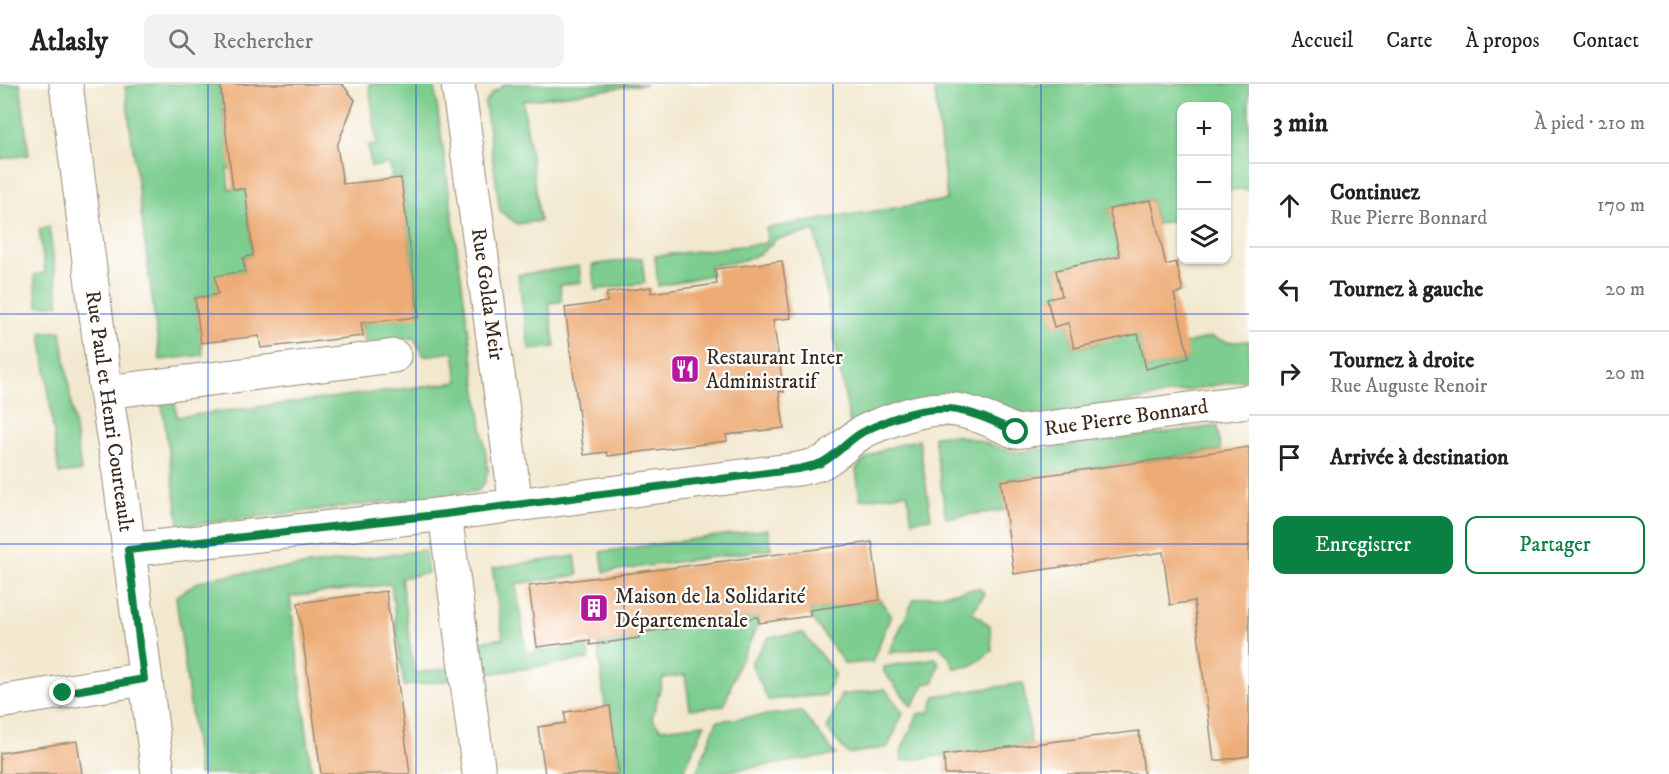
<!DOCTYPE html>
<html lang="fr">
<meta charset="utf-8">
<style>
body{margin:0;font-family:"IM FELL DW Pica",serif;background:#f2f2f2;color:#222}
.controls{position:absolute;right:18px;top:18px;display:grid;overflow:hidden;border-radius:12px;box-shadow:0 2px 4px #0004}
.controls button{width:54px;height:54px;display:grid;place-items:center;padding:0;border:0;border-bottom:2px solid #e0e0e0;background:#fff;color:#222;font:30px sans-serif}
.stop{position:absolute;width:18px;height:18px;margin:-14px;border:4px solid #0b8043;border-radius:50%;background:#fff}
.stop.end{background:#0b8043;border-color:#fff;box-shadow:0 2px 6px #0008}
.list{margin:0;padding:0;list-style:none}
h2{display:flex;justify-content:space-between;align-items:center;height:78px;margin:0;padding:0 24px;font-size:26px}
h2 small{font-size:20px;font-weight:400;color:#767676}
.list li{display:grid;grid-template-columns:39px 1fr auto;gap:18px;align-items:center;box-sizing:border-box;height:84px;padding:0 24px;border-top:2px solid #e0e0e0}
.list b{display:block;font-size:22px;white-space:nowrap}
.list p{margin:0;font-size:20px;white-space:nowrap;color:#767676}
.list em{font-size:20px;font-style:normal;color:#767676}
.actions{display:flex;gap:12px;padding:18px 24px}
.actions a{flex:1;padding:14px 0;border:2px solid #0b8043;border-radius:12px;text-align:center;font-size:21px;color:#0b8043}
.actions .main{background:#0b8043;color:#fff}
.icon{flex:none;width:33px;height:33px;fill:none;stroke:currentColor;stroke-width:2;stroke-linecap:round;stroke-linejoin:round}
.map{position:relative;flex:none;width:1249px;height:690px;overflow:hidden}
header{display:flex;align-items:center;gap:36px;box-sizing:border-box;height:84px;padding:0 30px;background:#fff;border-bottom:2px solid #e0e0e0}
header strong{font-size:28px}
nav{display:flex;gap:33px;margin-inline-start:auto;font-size:21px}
.search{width:420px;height:54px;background:#f2f2f2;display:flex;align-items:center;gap:15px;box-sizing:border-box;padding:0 21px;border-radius:12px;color:#767676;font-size:22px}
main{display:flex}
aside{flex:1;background:#fff}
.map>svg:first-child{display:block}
.green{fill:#7ccd8f;stroke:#5c7c56;stroke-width:1.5}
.building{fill:#edab74}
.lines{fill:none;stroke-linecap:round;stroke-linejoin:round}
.minor-casing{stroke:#968976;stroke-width:35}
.minor{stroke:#fff;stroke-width:33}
.route{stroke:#0b8043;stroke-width:8}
.grid{fill:none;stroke:#1d4ed8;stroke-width:1.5;stroke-opacity:0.55}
.labels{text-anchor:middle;stroke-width:4.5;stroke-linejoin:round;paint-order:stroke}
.street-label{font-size:21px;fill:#3b2a1e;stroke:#fff}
.poi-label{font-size:21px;fill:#3b2a1e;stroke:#fff;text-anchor:start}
</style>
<header>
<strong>Atlasly</strong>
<div class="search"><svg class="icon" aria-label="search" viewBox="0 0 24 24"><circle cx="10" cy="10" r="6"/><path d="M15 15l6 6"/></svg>Rechercher</div>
<nav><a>Accueil</a><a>Carte</a><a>À propos</a><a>Contact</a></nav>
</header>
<main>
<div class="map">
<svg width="1249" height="690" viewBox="0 0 1249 690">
<rect width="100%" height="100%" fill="#fff"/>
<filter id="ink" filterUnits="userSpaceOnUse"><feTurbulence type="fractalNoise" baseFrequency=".0167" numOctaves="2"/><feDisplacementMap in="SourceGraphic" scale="12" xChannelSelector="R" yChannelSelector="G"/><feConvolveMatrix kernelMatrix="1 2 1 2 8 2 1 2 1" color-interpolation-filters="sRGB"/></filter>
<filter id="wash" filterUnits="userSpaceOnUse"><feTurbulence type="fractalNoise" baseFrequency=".008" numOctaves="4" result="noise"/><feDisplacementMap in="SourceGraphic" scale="24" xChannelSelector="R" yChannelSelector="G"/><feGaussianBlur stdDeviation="1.35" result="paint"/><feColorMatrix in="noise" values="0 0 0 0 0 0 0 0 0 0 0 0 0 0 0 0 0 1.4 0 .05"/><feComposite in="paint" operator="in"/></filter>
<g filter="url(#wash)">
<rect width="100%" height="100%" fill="#f2e8cf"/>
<path class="green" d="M0 0H20L29 71 0 75Z
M146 0H220L228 63 242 82 227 85 229 105H245L253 171 243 174 245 187 216 193 218 210 195 214 203 271 160 276 125 3Z
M369 0H434L488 386 485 398 478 407 181 442 179 439 161 314 174 312 177 333 458 298 454 268 424 272 414 254 365 260 361 239 419 232 401 94 392 95 390 80 371 83 368 62 377 61Z
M506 0H646L523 17 540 137 517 140 500 127 485 19 492 9Z
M934 0H1249V106L1236 105 1227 107 1226 22H1182L1181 132 1179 135 1157 140 1151 116 1109 125 1121 175 1056 186 1062 212 1048 215 1054 242 1068 239 1074 264 1099 259 1097 249 1136 240 1146 285 1188 274 1185 260 1210 253 1228 258 1249 257V295L1068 329 850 340 815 147 776 155C759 177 736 178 710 182L711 191 658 202 655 172 767 159 766 144 947 116Z
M49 142 59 220 38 222 34 191 45 189 39 145Z
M642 174 645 199 595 206 592 181Z
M579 182 581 198 560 201 562 217 549 219 555 263 529 266 518 191Z
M61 247 81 387 59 390 41 249Z
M1217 342 1221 366 1002 397 1005 426 946 434 934 352C972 348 983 362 1017 368Z
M919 356 931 434 912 437 907 409 860 416 856 385C867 368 900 359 919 356Z
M768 445 771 465 604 488 601 468Z
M425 466 428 489 401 494 414 589 450 584 452 596 404 602 391 500 290 513 312 690H199L176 513 196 499 215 493Z
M575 472 578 491 516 500 526 569 587 561 589 575 480 591 476 558 503 554 492 484Z
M979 504 985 510 972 528 990 542 992 567 971 582 954 584 948 571 938 562 889 569 914 515Z
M880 516 891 531 872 578 845 580 810 532V526Z
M758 533 759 539 737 584 724 622 690 625 685 591 663 594 652 635 661 645 705 640 682 690H619L610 622H605L598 560 639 554 638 549Z
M803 549 835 589 826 611 768 616 751 579 769 553Z
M935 574 939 579 934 598 924 600 912 623 884 588V583Z
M1023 599 1031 660 902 677 901 667 918 630 930 628 935 612Z
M885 605 903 629 888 663 848 670 827 645 841 611Z
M801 627 836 671 709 690H696L717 637Z"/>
<g id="blocks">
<path class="building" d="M220 0H342L355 16 337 62 343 100 401 94 419 233 361 239 363 252 261 264 259 252 201 259 195 214 218 210 215 192 245 187 243 174 253 171 245 105H233Z
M1151 116 1166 181 1176 178 1183 208 1174 210 1189 274 1146 285 1138 250 1074 264 1068 239 1054 243 1047 215 1062 212 1056 186 1120 172 1109 125Z
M782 177 791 234 773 236 784 308 779 307 784 344 726 351 727 357 608 372 607 368 584 371 565 224 607 218V209L651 203V209L717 200 715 185Z
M1249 363V672L1214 677 1194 517 1170 521 1163 468 1014 490 1001 397Z
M872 458 880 516 810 526V532L759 539 758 533 638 549 639 554 590 561V556L537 563 529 502Z
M386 507 410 690H321L298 519Z
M610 622 619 690H545L538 643 565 639V628Z
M1139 647 1144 690H945L944 671Z
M77 657 82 690H0V669Z"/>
</g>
</g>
<g filter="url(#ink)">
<use href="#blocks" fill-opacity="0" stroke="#968976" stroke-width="1.5"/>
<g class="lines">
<g class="minor-casing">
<path id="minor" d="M66 0 106 308 119 389 158 690
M458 0 516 421
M106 308 394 272
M445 430 479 690
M128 466 445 430 798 385C806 383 814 382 821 379 835 372 845 360 858 351 868 344 881 340 892 336 945 316 966 325 1016 348L1249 317
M0 618 144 595"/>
</g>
<use href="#minor" class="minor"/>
</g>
</g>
<g class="lines" filter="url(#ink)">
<path class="route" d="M63 609 144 595 128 466 445 430 798 385C806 383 814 382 821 379 835 372 845 360 858 351 868 344 881 340 892 335 945 316 967 325 1016 348"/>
</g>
<path class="grid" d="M208 0V690M416 0V690M624 0V690M833 0V690M1041 0V690M0 230H1249M0 460H1249"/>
<defs>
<g id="restaurant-square" transform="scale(1.5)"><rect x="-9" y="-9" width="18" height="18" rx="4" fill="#b5179e" stroke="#fff"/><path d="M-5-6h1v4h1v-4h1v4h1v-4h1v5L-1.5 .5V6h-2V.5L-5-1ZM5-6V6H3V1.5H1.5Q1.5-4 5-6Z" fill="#fff"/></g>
<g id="building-square" transform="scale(1.5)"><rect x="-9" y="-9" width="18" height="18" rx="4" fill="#b5179e" stroke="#fff"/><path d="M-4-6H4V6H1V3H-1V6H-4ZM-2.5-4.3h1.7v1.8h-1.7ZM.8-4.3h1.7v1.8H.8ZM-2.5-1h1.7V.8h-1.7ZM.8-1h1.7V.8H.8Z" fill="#fff"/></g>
</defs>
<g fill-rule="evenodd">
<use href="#restaurant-square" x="685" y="285"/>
<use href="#building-square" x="594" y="524"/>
</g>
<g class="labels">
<g class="street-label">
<text transform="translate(488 210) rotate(82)" y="7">Rue Golda Meir</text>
<text transform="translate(110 327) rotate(82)" y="7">Rue Paul et Henri Courteault</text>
<text transform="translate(1126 333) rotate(-8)" y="7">Rue Pierre Bonnard</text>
</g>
<g class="poi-label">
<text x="706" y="280">Restaurant Inter<tspan x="706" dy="24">Administratif</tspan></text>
<text x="615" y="519">Maison de la Solidarité<tspan x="615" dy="24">Départementale</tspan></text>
</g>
</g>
</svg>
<div class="controls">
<button>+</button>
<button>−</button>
<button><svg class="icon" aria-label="layers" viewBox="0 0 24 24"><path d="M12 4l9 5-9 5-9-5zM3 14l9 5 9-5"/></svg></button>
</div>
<div class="stop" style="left:1016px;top:348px"></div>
<div class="stop end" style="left:63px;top:609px"></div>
</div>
<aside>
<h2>3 min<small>À pied · 210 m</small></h2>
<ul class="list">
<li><svg class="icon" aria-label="ahead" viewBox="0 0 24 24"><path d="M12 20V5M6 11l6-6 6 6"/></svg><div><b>Continuez</b><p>Rue Pierre Bonnard</p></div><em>170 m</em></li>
<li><svg class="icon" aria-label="left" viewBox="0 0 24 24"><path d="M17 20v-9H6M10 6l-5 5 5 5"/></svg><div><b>Tournez à gauche</b></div><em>20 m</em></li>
<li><svg class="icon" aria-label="right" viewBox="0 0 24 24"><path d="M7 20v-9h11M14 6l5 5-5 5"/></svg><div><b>Tournez à droite</b><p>Rue Auguste Renoir</p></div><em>20 m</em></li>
<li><svg class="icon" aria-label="arrive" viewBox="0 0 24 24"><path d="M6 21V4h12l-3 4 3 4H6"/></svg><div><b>Arrivée à destination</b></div></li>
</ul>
<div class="actions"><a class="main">Enregistrer</a><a>Partager</a></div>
</aside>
</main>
